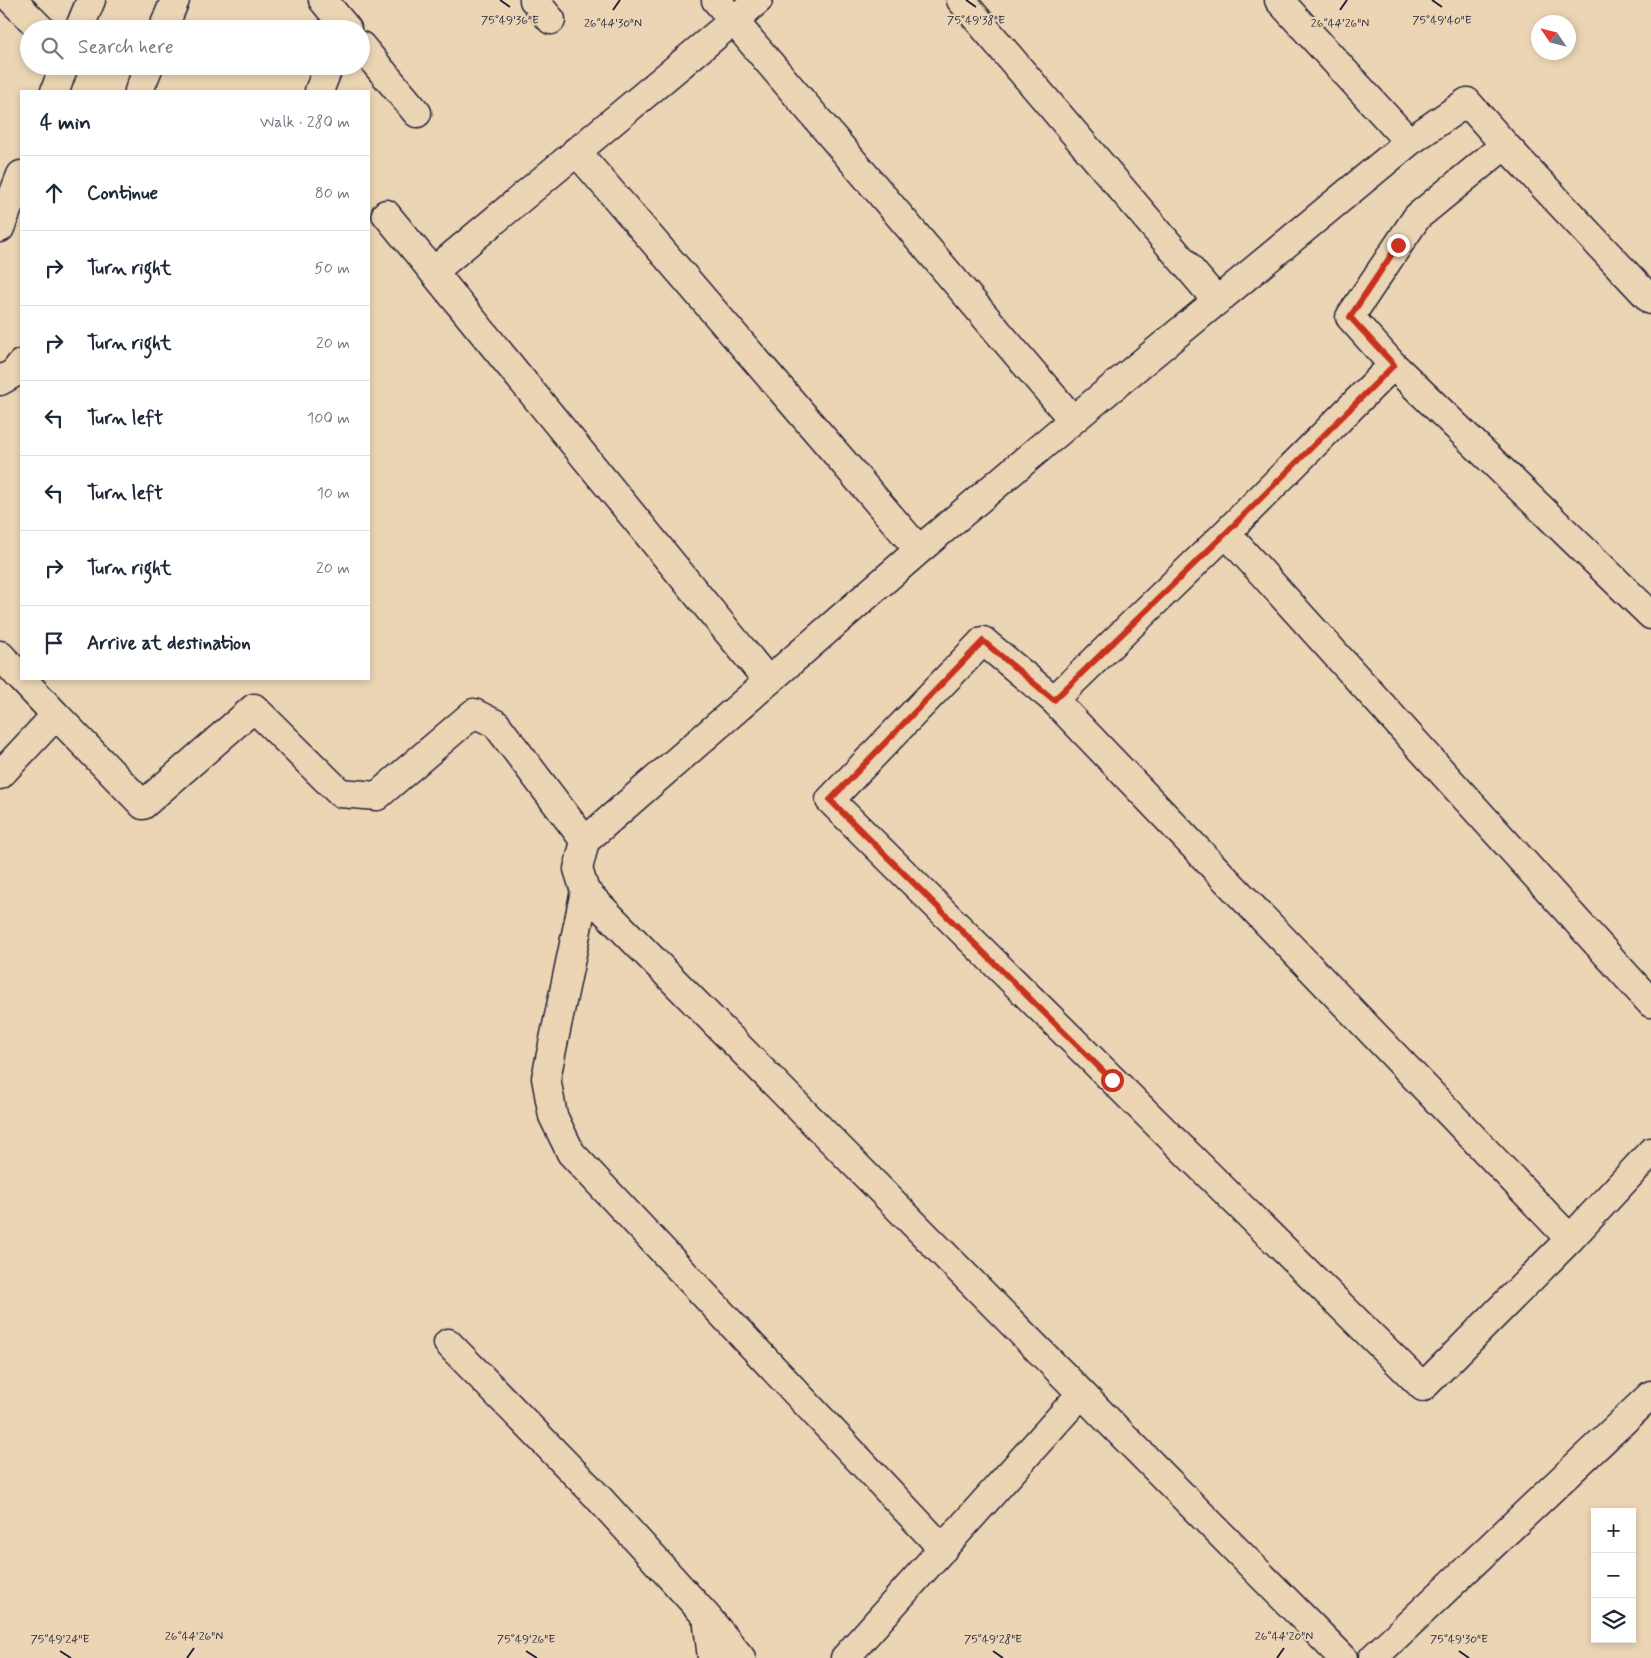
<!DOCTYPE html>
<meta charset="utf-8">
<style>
body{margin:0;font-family:Mynerve,sans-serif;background:#f6f6f7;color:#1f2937}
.controls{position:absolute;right:15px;bottom:15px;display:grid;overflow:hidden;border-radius:0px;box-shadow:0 2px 8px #0003}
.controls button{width:45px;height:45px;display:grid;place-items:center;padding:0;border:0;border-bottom:1px solid #e0e1e3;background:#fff;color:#1f2937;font:25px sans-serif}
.compass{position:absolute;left:1531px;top:15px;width:45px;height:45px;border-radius:50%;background:#fff;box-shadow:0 2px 8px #0003;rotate:305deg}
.stop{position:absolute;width:15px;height:15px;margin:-11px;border:4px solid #c8321e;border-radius:50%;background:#fff}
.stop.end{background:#c8321e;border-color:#fff;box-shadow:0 1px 5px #0008}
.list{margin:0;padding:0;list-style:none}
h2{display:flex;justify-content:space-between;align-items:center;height:65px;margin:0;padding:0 20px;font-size:21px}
h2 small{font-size:16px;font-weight:400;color:#747a83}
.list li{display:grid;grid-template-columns:32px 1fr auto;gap:15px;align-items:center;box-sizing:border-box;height:75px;padding:0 20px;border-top:1px solid #e0e1e3}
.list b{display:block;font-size:19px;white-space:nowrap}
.list em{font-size:16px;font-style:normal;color:#747a83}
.icon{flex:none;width:28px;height:28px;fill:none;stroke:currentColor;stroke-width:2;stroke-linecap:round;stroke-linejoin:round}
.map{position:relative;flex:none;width:1651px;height:1658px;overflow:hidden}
.search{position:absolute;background:#fff;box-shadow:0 2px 8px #0003;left:20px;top:20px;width:350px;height:55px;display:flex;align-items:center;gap:12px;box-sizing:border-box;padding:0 18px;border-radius:28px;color:#747a83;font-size:19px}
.panel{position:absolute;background:#fff;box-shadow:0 2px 8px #0003;left:20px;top:90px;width:350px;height:590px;border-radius:0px}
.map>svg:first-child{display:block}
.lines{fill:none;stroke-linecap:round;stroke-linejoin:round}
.minor-casing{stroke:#22223b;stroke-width:31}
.minor{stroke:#ebd5b4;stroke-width:28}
.route{stroke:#c8321e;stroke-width:6}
.ticks{fill:none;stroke:#22223b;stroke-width:2}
.ticks-label{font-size:12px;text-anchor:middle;fill:#22223b;stroke:#ebd5b4;stroke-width:4;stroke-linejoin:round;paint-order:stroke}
</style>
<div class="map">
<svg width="1651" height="1658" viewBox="0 0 1651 1658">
<rect width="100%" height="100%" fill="#ebd5b4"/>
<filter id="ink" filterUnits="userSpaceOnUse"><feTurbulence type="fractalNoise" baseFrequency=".02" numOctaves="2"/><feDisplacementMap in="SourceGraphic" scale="10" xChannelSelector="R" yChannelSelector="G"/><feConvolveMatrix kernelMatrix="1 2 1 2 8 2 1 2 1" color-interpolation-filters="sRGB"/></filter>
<g filter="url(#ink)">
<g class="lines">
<g class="minor-casing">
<path id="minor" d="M12 0 41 29
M323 0 347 29
M534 0 551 20
M716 0 1073 420
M961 0 1217 301
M1279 0 1409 142 1467 102 1505 145 1417 217 1350 317 1393 365
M79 29 91 0
M163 29 175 0
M361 46 417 113
M55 91 64 66
M139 91 149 66
M319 91 329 66
M1505 145 1651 300
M576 151 919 550
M386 214 768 681
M0 228 21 175
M434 271 758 0
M0 381 14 373 21 364
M1226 533 1651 1003
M0 655 21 678
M1054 700 983 641 830 800 1423 1387 1570 1239 1651 1152
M56 715 143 805 254 708 340 793 377 796 474 713 496 724 585 841
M0 775 56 715 22 679
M585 891 546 1078 553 1116 571 1153 943 1549
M1570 1239 1054 700 1226 533 1393 365 1651 615
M448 1343 596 1495 707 1617 712 1658
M707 1617 741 1658
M845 1658 1081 1394
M1343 1658 585 891 578 869 585 841 919 550 1073 420 1409 142
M1373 1658 1651 1395"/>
</g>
<use href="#minor" class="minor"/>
</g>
</g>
<g class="lines" filter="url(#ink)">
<path class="route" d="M1112 1080 830 800 983 641 1054 700 1226 533 1394 365 1350 317 1398 245"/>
</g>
<path class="ticks" d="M500 0 510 7M966 0 976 7M1432 0 1442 7M613 10 620 0M1340 10 1347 0M60 1651 71 1658M526 1651 537 1658M993 1651 1003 1658M1459 1651 1469 1658M187 1658 194 1648M1277 1658 1284 1648"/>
<g class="ticks-label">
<text x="1442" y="24">75°49'40"E</text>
<text x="510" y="24">75°49'36"E</text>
<text x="976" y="24">75°49'38"E</text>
<text x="613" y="27">26°44'30"N</text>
<text x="1340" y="27">26°44'26"N</text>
<text x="194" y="1640">26°44'26"N</text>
<text x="1284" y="1640">26°44'20"N</text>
<text x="60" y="1643">75°49'24"E</text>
<text x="526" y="1643">75°49'26"E</text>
<text x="993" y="1643">75°49'28"E</text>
<text x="1459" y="1643">75°49'30"E</text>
</g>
</svg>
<div class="controls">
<button>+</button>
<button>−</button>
<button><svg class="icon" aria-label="layers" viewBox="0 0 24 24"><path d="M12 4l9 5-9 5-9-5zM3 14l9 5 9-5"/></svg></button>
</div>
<svg class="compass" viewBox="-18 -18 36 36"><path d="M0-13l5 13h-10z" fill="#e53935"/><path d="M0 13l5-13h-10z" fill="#747a83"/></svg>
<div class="stop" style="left:1112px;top:1080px"></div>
<div class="stop end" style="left:1398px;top:245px"></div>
<div class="search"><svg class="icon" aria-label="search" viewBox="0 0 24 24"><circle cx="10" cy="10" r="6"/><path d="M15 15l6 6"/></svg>Search here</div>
<section class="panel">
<h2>4 min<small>Walk · 280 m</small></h2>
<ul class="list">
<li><svg class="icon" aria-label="ahead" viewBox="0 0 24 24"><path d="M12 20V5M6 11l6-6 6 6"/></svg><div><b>Continue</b></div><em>80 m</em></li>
<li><svg class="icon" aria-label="right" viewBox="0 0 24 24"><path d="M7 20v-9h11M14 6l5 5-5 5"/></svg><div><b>Turn right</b></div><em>50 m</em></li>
<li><svg class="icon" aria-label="right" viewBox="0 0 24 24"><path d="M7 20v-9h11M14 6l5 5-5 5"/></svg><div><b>Turn right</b></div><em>20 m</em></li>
<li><svg class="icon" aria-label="left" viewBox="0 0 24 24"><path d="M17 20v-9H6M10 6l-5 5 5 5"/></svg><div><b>Turn left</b></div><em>100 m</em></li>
<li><svg class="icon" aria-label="left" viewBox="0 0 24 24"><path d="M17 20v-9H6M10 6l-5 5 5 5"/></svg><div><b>Turn left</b></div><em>10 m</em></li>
<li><svg class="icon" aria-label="right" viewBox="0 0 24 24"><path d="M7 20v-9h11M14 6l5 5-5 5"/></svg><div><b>Turn right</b></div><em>20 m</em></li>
<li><svg class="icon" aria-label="arrive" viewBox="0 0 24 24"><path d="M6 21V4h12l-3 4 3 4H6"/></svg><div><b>Arrive at destination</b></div></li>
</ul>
</section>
</div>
